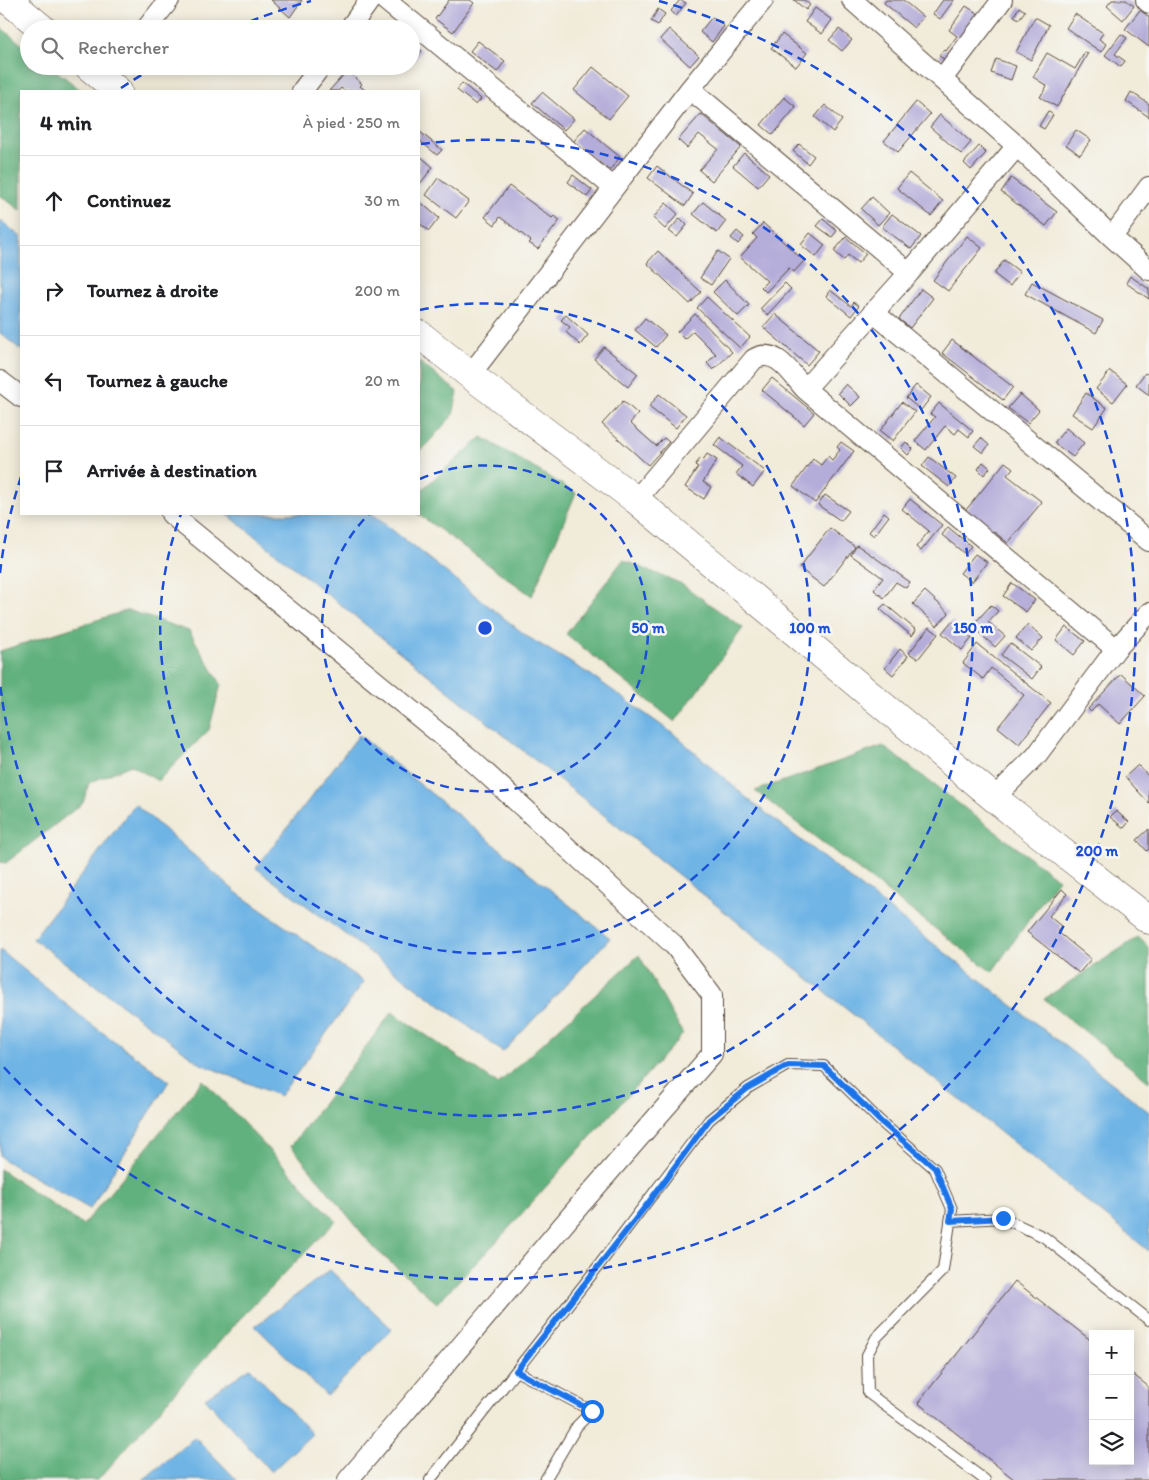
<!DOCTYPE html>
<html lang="fr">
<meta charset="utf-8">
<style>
body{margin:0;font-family:Itim,sans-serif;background:#f2f2f2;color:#202124}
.controls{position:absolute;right:15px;bottom:15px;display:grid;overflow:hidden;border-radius:0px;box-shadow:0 2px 12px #0003}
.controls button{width:45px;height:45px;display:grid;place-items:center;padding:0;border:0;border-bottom:1px solid #e0e0e0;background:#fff;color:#202124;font:25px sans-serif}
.stop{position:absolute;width:15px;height:15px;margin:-11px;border:4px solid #1a73e8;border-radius:50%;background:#fff}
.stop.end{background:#1a73e8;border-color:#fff;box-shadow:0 1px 5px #0008}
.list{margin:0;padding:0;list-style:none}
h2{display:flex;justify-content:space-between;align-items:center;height:65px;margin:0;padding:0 20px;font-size:21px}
h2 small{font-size:16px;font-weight:400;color:#757577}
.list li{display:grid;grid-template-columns:32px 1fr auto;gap:15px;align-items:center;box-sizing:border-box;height:90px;padding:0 20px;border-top:1px solid #e0e0e0}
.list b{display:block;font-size:19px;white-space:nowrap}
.list em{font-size:16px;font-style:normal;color:#757577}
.icon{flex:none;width:28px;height:28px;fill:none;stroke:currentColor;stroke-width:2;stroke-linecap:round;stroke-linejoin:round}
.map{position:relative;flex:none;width:1149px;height:1480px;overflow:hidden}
.search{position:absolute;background:#fff;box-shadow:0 2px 12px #0003;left:20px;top:20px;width:400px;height:55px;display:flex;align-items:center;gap:12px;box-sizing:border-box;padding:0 18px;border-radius:28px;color:#757577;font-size:19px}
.panel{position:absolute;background:#fff;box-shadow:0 2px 12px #0003;left:20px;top:90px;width:400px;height:425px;border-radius:0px}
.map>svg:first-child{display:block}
.forest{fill:#60b17d;stroke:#4e6e4e}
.water{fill:#6eb4e5;stroke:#546f82}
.building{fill:#b4acd9}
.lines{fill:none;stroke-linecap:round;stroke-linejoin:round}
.lane-casing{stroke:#56473a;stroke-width:12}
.street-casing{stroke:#56473a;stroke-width:22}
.primary-casing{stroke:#56473a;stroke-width:29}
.lane{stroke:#fff;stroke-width:10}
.street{stroke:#fff;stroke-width:20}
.primary{stroke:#fff;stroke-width:28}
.route{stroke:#1a73e8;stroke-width:6}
.ring{fill:none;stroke:#1d4ed8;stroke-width:2.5;stroke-dasharray:9 6}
.centre{fill:#1d4ed8;stroke:#f6f6f2;stroke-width:2.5}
.ring-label{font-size:15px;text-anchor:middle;font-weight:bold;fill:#1d4ed8;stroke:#f6f6f2;stroke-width:5;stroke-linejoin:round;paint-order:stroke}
</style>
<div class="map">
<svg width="1149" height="1480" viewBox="0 0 1149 1480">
<rect width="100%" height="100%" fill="#f6f6f2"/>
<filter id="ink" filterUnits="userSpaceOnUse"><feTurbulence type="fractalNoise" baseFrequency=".02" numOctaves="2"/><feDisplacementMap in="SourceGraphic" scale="10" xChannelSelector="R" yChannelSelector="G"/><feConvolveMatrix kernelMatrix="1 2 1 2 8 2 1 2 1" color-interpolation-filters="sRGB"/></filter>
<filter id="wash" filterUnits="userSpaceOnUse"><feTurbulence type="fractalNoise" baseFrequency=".0096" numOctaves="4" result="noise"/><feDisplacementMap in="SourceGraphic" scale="20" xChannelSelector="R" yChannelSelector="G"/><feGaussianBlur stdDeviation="1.12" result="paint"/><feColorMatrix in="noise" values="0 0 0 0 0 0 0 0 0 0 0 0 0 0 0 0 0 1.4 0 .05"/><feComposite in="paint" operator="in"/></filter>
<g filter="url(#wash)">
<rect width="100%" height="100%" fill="#f1ebd9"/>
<path class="forest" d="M0 27 29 50V66H50L82 91H21V211L0 195Z
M419 362 458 392 453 415 419 453Z
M482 437 576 493 532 596 418 514 419 492Z
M623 560 680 583 743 628 675 722 566 634Z
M128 610 189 631 221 684 209 730 158 781 131 765 89 783 83 803 6 863 0 862V651Z
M883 746 1058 879 992 972 755 791Z
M1138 937 1149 947V1082L1044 999Z
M639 955 683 1034 500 1238 437 1303 375 1249 291 1146 392 1012 498 1084Z
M203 1080 336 1221 238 1321 98 1480H0V1169L83 1225Z"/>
<path class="water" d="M0 220 21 237V350L0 333Z
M227 514H372L528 637 591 675 675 735 748 799 1121 1090 1149 1112V1251Z
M359 735 610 938 503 1052 256 868Z
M135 804 237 893 364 982 280 1096 201 1064 33 939Z
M0 950 84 1019 169 1081 90 1209 4 1160 0 1155Z
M330 1270 392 1329 327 1396 255 1326Z
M250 1368 312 1434 271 1472 205 1398Z
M195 1437 237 1480H143Z"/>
<g id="blocks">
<path class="building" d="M271 0H302L290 17Z
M449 0H470L474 3 453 32 435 19Z
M680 0 686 3 676 16 671 11Z
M794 0H804L810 5 806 10Z
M886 0H903L923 17 914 28 884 3Z
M943 0H954L940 19 933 14Z
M1112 0H1126L1134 6 1123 20 1107 6Z
M966 6 980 15 948 62 939 56 944 49 946 51 957 36 949 30Z
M1019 7 1025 11 1019 19 1014 16Z
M815 8 832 20 822 34 805 22Z
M658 9 665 14 658 25 651 21Z
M1140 10 1149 17V47L1125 29Z
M1075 14 1103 33 1099 39 1106 44 1101 52 1066 28Z
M712 17 724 26 712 42 700 32Z
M1035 17 1049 25 1031 60 1016 52Z
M669 29 699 56 690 66 660 39Z
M839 29 852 40 842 51 829 40Z
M782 34 807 53 796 67 771 48Z
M1121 34 1127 38 1115 54 1125 61 1121 67 1105 55Z
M478 41 505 61 497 72 470 51Z
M411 42 422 51 413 62 411 60Z
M1085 52 1088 53 1057 107 1040 97 1047 86 1033 77 1047 53 1075 69Z
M996 59 1016 66 1011 80 991 73Z
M593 67 628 96 609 119 574 90Z
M347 71 362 84 360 86 366 91H345L341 88 338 91H329Z
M462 83 481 99 476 105 457 90Z
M542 92 574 119 564 130 532 103Z
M1131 92 1149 104V117L1126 101Z
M784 97 796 107 773 135 761 125Z
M916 102 930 114 898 152 884 141Z
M825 105 842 120 833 132 815 117Z
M1048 111 1053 115 1044 129 1039 126Z
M701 114 741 147 712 181 699 170 718 149 699 134 687 148 678 140Z
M940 115 971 142 961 154 930 127Z
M585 128 620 157 609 171 573 142Z
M1076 130 1091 140 1080 155 1066 145Z
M419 131 442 150 437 155 419 140Z
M799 144 814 156 808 164 793 151Z
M979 146 986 153 971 170 964 163Z
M744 153 769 174 758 187 733 166Z
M419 155 433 167 419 185Z
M657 166 693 194 685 206 648 178Z
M909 173 943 201 931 216 897 188Z
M573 175 592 190 587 197 568 182Z
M438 178 469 201 456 218 426 195Z
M1011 178 1057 212 1046 226 1001 192Z
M509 186 552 218 554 216 560 220 538 249 529 243 531 241 500 217 495 225 485 217Z
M872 197 889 213 878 225 861 209Z
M419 201 439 218 429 231 419 223Z
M703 202 726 221 717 233 693 214Z
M666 203 678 214 665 229 653 218Z
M892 214 921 236 911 249 882 227Z
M680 218 687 225 677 237 669 231Z
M823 219 837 231 832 237 817 226Z
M763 223 804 261 794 272 789 268 766 292 761 287 767 281 740 257 757 238 753 234Z
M737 231 744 237 738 244 731 238Z
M810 233 825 245 816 257 801 245Z
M967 236 982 248 948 291 933 280Z
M846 237 866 254 858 263 848 255 844 260 834 251Z
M658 251 701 292 690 304 647 263Z
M718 251 729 259 711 285 700 278Z
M1004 260 1020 272 1010 286 994 274Z
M1130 276 1149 289V299L1126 283Z
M725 280 749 305 738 316 713 292Z
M1032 282 1103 320 1096 333 1025 294Z
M785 283 791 289 767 315 760 309Z
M921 289 933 298 910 328 899 319Z
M830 290 851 306 854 302 859 306 851 316 826 296Z
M707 297 750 337 740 348 697 308Z
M695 314 732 352 713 370 707 363 716 354 693 331 684 339 677 332Z
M775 314 819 351 807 365 763 327Z
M566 315 588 335 580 345 566 332 570 327 561 320Z
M645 318 666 335 656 347 635 330Z
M952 340 1013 387 1003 400 942 353Z
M604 347 638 374 628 387 594 359Z
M1110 371 1127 384 1113 402 1096 389Z
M1145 373 1149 375V395L1136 385Z
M772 378 814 413 804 425 762 390Z
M846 384 860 397 851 406 838 393Z
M916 385 931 397 921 410 906 398Z
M1086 393 1107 408 1093 428 1072 414Z
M659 394 686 415 676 428 649 407Z
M1020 394 1039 410 1028 423 1008 408Z
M623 401 638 414 630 423 656 446 664 438 669 442 648 465 602 424Z
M902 402 915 412 893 441 880 431Z
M939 403 973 431 969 437 959 429 955 434 945 426 926 450 915 441 935 417 930 414Z
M1066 428 1084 443 1073 457 1054 443Z
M720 437 765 471 753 487 736 474 742 466 714 445Z
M981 438 989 445 983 453 974 446Z
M841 442 854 451 815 503 793 486 813 459 821 465 828 456 832 460 840 450 837 447Z
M906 442 913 449 908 455 901 448Z
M707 454 717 460 703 482 711 487 704 499 685 487 698 467 695 465 701 458 703 460Z
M929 457 956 478 949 487 922 466Z
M983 462 990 468 984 475 978 469Z
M1005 462 1013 468 1007 475 1042 502 1008 543 993 531 988 537 961 516Z
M825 495 849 511 841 521 818 505Z
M910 499 942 525 921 551 916 547 929 531 902 509Z
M884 512 889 516 874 536 869 532Z
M948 527 971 546 965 554 942 535Z
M830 528 855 547 824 587 799 568Z
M857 545 910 582 906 588 896 582 884 598 874 590 883 578 851 555Z
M975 554 987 562 972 582 960 573Z
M1012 583 1035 600 1026 612 1003 596Z
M925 591 949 613 937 626 913 604Z
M885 604 916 630 912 636 880 609Z
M991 605 998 611 988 622 1005 636 995 647 972 626Z
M952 621 972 638 962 650 942 633Z
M1028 624 1043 638 1031 651 1016 638Z
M929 627 938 634 918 659 909 653Z
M1066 627 1085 641 1074 655 1056 640Z
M1010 643 1041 667 1032 679 1001 655Z
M977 644 1051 703 1019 744 998 727 1024 695 991 668 983 679 963 663Z
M900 649 908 656 893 675 885 668Z
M1121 674 1145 696 1120 724 1098 704 1091 712 1088 709Z
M1138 765 1149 777V803L1125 777Z
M1116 811 1129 822 1124 828 1110 817Z
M1149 829V849L1147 851 1137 840Z
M1062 889 1067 894 1049 916 1062 927 1058 932 1091 959 1079 973 1027 932Z
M1015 1281 1093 1342V1461H1130V1372L1149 1387V1480H1015L918 1403Z"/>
</g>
</g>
<g filter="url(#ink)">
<use href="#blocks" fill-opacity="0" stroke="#56473a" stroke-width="1"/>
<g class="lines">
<g class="lane-casing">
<path id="lane" d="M950 1221 1003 1218 1044 1237 1149 1320
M516 1371 592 1411 577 1426 545 1480
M430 1480 593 1273 709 1120 748 1088 788 1065 824 1066 880 1121 935 1169 952 1209 943 1270 876 1338 867 1355 868 1393 985 1480"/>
</g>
<g class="street-casing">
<path id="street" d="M385 0 614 188
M852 0 1017 146 1112 237 1149 270
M1146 0 1149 3
M146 29 169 0
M349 29 370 0
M942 79 1002 0
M690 89 909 273
M302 91 321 66
M1112 237 1149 187
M873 312 1149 541
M470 375 690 89 763 0
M0 381 21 397
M805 389 909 273 1017 146
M636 500 754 359C776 346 792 375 805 389L1116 649
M171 514 467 756 674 945 712 995V1054L580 1205 348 1480
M994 798 1036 756 1116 649 1149 613"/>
</g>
<g class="primary-casing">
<path id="primary" d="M8 0 43 29
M88 66 118 91
M419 334 470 375 636 500 994 798 1149 920"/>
</g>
<use href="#lane" class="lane"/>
<use href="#street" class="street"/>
<use href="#primary" class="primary"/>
</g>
</g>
<g class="lines" filter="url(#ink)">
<path class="route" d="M592 1411 516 1371 649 1202 709 1120 748 1088 788 1065 824 1066 880 1121 935 1168 952 1209 950 1221 1003 1218"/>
</g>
<g class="ring">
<path d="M420 479A163 163 0 1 1 369 514"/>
<path d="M420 310A325 325 0 1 1 181 514"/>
<path d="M0 573A488 488 0 0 1 21 477M421 144A488 488 0 1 1 0 683"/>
<path d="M121 88A651 651 0 0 1 155 67M236 27A651 651 0 0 1 311 1M659 1A651 651 0 1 1 1 1064"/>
</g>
<circle cx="485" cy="628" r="8" class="centre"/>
<g class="ring-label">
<text x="648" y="633">50 m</text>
<text x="810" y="633">100 m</text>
<text x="973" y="633">150 m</text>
<text x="1097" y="856">200 m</text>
</g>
</svg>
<div class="controls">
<button>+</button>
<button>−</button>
<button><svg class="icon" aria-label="layers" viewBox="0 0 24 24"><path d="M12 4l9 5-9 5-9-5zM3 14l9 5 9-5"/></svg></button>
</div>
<div class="stop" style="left:592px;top:1411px"></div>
<div class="stop end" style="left:1003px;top:1218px"></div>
<div class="search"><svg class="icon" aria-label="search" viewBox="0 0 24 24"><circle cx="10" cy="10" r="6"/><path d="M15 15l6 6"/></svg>Rechercher</div>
<section class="panel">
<h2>4 min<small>À pied · 250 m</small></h2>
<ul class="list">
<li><svg class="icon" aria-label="ahead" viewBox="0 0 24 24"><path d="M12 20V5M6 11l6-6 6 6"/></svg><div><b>Continuez</b></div><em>30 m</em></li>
<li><svg class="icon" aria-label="right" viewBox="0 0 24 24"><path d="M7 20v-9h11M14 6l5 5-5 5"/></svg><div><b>Tournez à droite</b></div><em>200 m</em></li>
<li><svg class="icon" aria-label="left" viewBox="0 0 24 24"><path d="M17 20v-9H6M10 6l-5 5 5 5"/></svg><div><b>Tournez à gauche</b></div><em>20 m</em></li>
<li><svg class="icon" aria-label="arrive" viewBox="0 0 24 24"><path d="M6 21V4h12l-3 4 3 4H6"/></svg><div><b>Arrivée à destination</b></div></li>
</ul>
</section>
</div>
